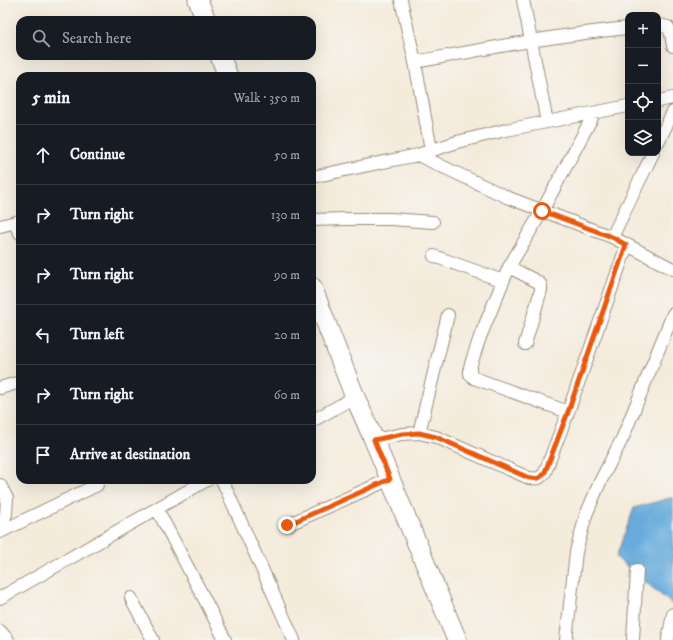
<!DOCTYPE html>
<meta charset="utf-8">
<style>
body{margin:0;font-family:"IM FELL DW Pica",serif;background:#242831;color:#f1f3f6}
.controls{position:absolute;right:12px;top:12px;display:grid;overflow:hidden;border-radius:8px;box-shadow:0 4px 16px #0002}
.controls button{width:36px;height:36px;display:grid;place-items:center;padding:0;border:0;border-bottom:1px solid #363941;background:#171b24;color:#f1f3f6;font:20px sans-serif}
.stop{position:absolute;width:12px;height:12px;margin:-9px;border:3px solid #ea580c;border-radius:50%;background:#fff}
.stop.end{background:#ea580c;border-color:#fff;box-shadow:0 1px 4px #0008}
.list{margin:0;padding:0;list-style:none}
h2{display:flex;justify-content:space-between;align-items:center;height:52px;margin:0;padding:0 16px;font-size:17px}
h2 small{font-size:13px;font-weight:400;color:#9ea1a6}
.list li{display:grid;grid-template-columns:26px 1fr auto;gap:12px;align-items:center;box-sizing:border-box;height:60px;padding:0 16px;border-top:1px solid #363941}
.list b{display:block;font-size:15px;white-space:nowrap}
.list em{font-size:13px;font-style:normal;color:#9ea1a6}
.icon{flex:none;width:22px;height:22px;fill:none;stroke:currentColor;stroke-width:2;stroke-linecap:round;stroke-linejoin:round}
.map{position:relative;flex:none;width:673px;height:640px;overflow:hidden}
.search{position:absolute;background:#171b24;box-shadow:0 4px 16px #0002;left:16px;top:16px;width:300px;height:44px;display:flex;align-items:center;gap:10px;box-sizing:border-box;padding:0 14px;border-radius:12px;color:#9ea1a6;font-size:15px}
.panel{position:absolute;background:#171b24;box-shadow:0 4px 16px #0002;left:16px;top:72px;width:300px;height:412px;border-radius:12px}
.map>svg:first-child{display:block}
.water{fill:#67abdc;stroke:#516a7d}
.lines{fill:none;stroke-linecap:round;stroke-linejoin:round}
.minor-casing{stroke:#988a7c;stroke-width:14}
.primary-casing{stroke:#988a7c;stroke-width:21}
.minor{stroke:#fff;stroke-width:12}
.primary{stroke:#fff;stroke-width:19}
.route{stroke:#ea580c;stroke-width:5}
</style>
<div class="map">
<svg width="673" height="640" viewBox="0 0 673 640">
<rect width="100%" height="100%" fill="#f6f6f2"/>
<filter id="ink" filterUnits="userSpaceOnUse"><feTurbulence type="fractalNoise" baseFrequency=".025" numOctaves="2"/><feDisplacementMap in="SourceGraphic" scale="8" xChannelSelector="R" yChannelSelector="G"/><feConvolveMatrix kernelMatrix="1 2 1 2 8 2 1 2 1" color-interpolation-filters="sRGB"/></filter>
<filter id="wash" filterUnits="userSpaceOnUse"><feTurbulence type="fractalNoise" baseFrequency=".012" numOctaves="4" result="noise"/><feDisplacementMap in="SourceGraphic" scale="16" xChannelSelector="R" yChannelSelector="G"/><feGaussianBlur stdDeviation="0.9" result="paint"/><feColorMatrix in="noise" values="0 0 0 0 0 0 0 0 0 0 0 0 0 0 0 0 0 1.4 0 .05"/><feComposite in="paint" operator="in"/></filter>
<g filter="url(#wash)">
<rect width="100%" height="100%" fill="#f4ebdb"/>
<path class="water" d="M673 497V605L616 557 634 508Z"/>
</g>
<g filter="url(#ink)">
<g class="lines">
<g class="minor-casing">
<path id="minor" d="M401 0 415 62 431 150
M523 0 547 122
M658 25 668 27 671 34 673 46
M415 62C485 49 556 35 628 28
M658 101 673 98
M658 142 673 112
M418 155 509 198 612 237 673 269
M312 177 369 165 418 155 457 142 506 130 628 106
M312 220 345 219H391L433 222
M14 223 20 233
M0 226 20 221
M612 237 653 153
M434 256 503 281
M509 267 538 282 541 285V290L525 344
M0 388 20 382
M568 412 474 378 470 374V367L480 337 509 267 542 211 594 114
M312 421 355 397
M419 433 448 315
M374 440 402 434 419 433 436 437 529 478C538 479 540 479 545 472L568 412 627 245
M222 480 294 640
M0 485 7 498 6 514 0 531
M157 509 206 602 225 640
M287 525 390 479
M0 532 97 485
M0 598 207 480
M131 598 153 640
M0 631 8 640
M566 640 576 552 586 515 600 482 623 437 673 314
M633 640 637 570
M668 640 673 614"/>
</g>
<g class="primary-casing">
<path id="primary" d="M198 0 206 20
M220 56 228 76
M312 287 355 397 374 440 457 640"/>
</g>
<use href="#minor" class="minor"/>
<use href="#primary" class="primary"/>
</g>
</g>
<g class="lines" filter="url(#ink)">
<path class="route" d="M287 525 390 479 374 440 402 434 419 433 436 437 529 478C538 479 540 479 545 472L568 412 626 245 612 237 542 211"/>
</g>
</svg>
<div class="controls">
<button>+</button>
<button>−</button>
<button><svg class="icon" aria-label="locate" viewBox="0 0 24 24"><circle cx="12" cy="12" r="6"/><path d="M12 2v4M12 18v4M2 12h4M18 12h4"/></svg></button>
<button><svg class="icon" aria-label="layers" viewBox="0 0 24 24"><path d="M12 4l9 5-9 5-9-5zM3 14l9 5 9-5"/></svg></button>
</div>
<div class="stop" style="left:542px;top:211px"></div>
<div class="stop end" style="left:287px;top:525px"></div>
<div class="search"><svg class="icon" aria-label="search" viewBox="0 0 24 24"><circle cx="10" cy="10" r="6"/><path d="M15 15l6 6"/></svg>Search here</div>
<section class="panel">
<h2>5 min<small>Walk · 350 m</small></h2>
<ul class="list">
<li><svg class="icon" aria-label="ahead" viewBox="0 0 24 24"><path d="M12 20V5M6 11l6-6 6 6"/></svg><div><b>Continue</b></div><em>50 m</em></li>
<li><svg class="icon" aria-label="right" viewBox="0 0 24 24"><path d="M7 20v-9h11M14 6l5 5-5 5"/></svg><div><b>Turn right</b></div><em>130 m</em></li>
<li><svg class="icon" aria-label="right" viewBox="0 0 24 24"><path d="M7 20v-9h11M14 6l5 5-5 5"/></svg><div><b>Turn right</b></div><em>90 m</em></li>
<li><svg class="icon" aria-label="left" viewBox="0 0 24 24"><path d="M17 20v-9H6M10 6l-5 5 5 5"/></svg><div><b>Turn left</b></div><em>20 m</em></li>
<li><svg class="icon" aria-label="right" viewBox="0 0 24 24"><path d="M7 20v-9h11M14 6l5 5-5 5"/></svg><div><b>Turn right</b></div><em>60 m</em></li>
<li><svg class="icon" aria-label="arrive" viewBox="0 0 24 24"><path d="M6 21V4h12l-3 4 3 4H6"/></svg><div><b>Arrive at destination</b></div></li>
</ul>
</section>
</div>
